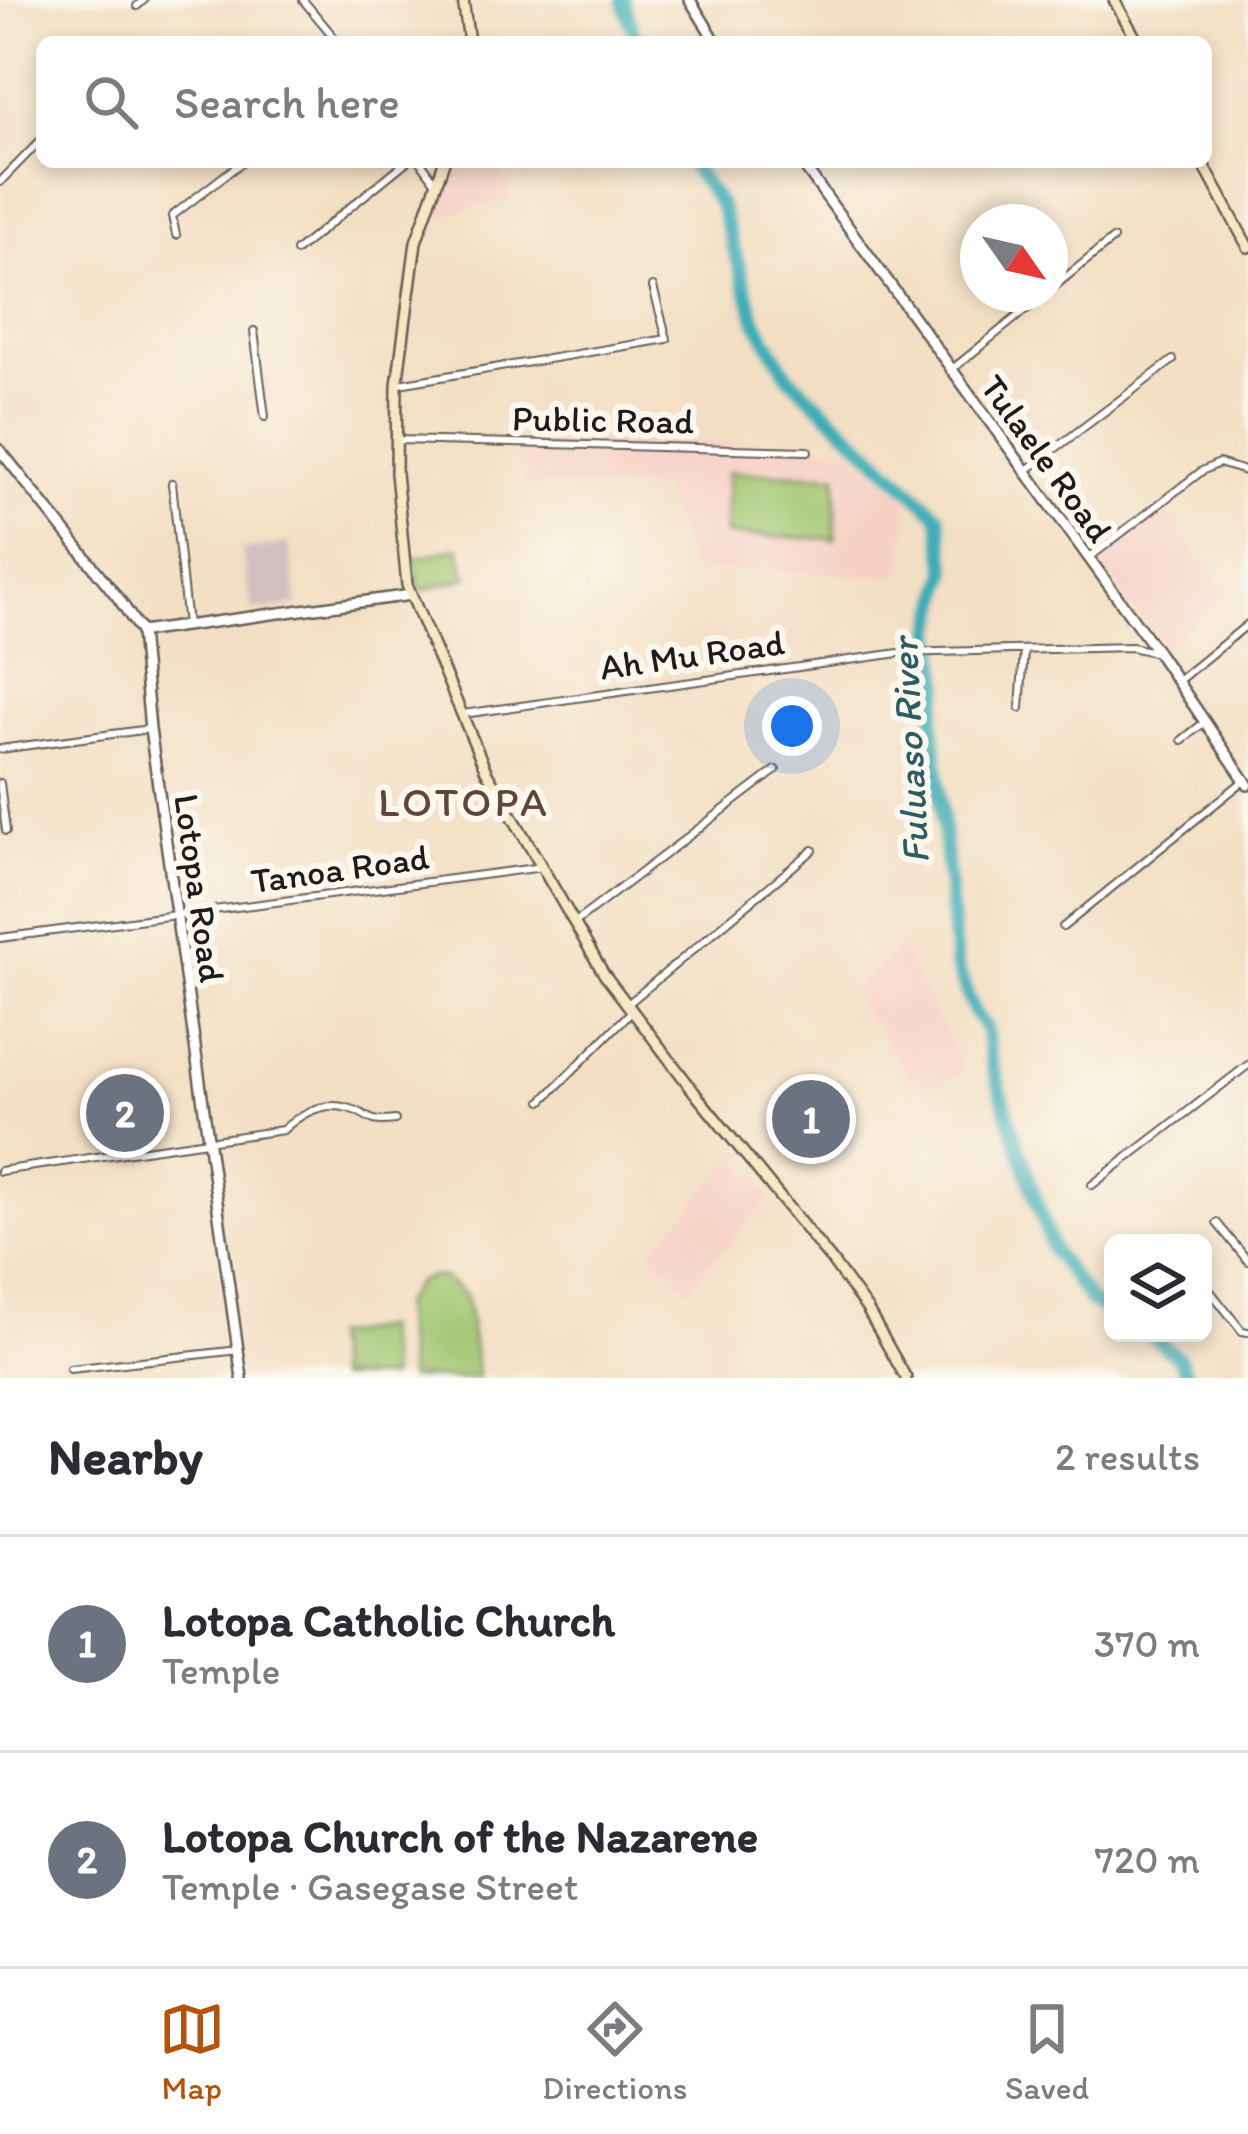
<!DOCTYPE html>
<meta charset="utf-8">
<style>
body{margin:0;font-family:Itim,sans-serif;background:#f2f2f3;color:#2b2b33}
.controls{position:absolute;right:36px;bottom:36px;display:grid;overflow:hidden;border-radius:18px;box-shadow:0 6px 18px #0003}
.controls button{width:108px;height:108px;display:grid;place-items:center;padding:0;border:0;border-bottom:3px solid #e1e1e2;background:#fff;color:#2b2b33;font:60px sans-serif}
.compass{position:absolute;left:960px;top:204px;width:108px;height:108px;border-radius:50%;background:#fff;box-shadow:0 6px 18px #0003;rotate:124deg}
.you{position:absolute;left:792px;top:726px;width:42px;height:42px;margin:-30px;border:9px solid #fff;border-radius:50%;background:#1a73e8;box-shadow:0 0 0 18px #1a73e833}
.badge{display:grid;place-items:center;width:78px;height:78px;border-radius:50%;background:#b45309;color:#fff;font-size:39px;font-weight:700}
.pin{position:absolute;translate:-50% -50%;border:6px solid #fff;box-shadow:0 3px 12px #0006}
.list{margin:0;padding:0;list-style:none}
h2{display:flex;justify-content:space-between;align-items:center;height:156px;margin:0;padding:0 48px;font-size:51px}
h2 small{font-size:39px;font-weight:400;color:#7c7c81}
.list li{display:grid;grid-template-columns:78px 1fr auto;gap:36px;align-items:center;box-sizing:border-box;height:216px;padding:0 48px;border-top:3px solid #e1e1e2}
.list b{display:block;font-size:45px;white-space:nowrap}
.list p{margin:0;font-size:39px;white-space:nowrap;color:#7c7c81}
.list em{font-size:39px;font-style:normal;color:#7c7c81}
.icon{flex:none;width:66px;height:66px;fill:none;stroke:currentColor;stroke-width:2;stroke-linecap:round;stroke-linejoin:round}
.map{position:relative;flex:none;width:1248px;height:1378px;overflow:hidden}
.search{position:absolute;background:#fff;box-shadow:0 6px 18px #0003;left:36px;right:36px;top:36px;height:132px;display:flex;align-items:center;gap:30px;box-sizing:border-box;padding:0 42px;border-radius:18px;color:#7c7c81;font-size:45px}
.sheet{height:588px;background:#fff}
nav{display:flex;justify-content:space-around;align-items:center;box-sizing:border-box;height:168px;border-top:3px solid #e1e1e2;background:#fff;font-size:33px;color:#7c7c81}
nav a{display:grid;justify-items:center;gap:6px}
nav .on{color:#b45309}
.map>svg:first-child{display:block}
.built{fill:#f7d1c6}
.industrial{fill:#d2bfbf}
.green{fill:#a0c670;stroke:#5e7146;stroke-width:3}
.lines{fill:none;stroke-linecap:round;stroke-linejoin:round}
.river{stroke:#3dadb7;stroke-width:14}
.minor-casing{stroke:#676056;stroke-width:10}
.tertiary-casing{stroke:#676056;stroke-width:14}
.secondary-casing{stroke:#676056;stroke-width:14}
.minor{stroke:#fff;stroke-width:6}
.tertiary{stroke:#fff;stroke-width:9}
.secondary{stroke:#f7e8c3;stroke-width:9}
.labels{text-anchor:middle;stroke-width:12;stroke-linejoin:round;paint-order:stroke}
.street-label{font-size:36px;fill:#1c1c1c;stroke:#fbf7ec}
.water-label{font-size:39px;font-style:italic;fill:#2b5d62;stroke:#fbf7ec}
.quarter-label{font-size:42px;letter-spacing:3px;fill:#604637;stroke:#fbf7ec}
</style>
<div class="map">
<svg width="1248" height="1378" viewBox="0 0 1248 1378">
<rect width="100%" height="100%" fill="#fbf7ec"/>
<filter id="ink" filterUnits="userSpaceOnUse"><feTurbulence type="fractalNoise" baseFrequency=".00833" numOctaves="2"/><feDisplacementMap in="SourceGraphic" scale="24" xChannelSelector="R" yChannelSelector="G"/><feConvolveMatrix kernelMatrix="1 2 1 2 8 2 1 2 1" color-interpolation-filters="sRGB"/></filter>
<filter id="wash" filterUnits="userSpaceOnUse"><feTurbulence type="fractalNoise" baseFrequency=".004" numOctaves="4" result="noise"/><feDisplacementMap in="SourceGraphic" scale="48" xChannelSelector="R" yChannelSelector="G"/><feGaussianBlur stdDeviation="2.7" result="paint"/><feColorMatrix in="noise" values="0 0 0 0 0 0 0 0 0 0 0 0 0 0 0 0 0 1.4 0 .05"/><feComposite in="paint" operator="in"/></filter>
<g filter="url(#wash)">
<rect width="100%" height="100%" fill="#f3dfc3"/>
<path class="built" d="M458 162H501L510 199 437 217Z
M526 437 847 446 909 501 903 576 689 569 662 489 524 484Z
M1162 506 1229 595 1162 646 1095 557Z
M901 949 964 1069 930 1092 916 1079 912 1081 850 990Z
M736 1157 770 1198 688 1289 650 1253Z"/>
<path class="industrial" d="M289 543 298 605 252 611 242 550Z"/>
<path class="green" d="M728 472 837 475 835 539 726 535Z
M459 547 467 578 420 591 412 559Z
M430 1277 444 1278 466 1296 478 1378H408L401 1305 417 1282Z
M383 1328 390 1378H336L331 1336Z"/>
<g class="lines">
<path class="river" d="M623 0 637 42
M689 162 720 205 757 323 788 376 939 516 947 571 934 629 940 685 933 719 956 964 974 1012 986 1028 991 1062 1053 1251 1091 1302 1113 1314
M1148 1333 1180 1359 1188 1378"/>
</g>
</g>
<g filter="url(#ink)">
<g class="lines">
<g class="minor-casing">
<path id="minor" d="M303 0 338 42
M137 6 144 0
M421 162 436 183
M0 182 40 141
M176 235 172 216 242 162
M296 251 406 162
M1050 290 1113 239
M254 331 265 417
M950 371 1045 294
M399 384 667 339 653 287
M398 440 808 451
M1024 472 1173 360
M172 483 187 625
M1090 557 1202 471 1219 463 1248 472
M1178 681 1248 624
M1020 708 1024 650
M463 714 899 653 1131 647 1158 653
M1182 740 1206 721
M0 749 150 729
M0 783 6 831
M577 921 776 770
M1063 927 1246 779
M0 938 543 867
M629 1003 813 850
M542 1101 633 1010
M0 1171 283 1130C300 1114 323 1101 348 1108 372 1114 363 1124 395 1120
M1092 1185 1248 1065
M1217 1223 1248 1261
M1203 1282 1242 1331 1248 1332
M70 1369 239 1350"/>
</g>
<g class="tertiary-casing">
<path id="tertiary" d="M690 0 716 42
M801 162 1158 653 1248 785
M0 450 119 599 141 632 150 729 242 1378
M141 632 411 595"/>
</g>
<g class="secondary-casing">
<path id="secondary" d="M463 0 469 42
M1114 0 1138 42
M444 162 416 242 397 385 396 473 407 585 486 771 604 974 698 1097 832 1261 867 1309 906 1378
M1202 162 1248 247"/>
</g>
<use href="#minor" class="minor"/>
<use href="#tertiary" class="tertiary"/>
<use href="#secondary" class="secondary"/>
</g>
</g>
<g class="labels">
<g class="street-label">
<text transform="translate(603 419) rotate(1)" y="13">Public Road</text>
<text transform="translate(1047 458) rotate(54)" y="13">Tulaele Road</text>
<text transform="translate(692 654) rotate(-8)" y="13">Ah Mu Road</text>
<text transform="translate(340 868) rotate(-8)" y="13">Tanoa Road</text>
<text transform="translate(200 888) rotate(82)" y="13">Lotopa Road</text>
</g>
<g class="water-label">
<text transform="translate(909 751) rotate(-93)" y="14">Fuluaso River</text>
</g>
<g class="quarter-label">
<text x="464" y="816">LOTOPA</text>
</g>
</g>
</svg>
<div class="controls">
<button><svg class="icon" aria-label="layers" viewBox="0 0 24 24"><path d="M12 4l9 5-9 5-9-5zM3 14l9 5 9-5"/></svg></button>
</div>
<svg class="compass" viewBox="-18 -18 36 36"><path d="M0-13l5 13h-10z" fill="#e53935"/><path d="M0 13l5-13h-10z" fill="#7c7c81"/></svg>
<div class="you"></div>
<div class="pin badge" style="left:811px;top:1119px;background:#6b7280">1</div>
<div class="pin badge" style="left:125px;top:1113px;background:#6b7280">2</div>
<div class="search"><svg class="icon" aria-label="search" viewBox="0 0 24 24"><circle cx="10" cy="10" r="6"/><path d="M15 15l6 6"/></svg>Search here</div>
</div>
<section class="sheet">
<h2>Nearby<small>2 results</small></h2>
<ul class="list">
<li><span class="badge" style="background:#6b7280">1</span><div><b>Lotopa Catholic Church</b><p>Temple</p></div><em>370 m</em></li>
<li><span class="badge" style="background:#6b7280">2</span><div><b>Lotopa Church of the Nazarene</b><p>Temple · Gasegase Street</p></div><em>720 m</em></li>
</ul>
</section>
<nav>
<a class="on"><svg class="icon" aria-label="map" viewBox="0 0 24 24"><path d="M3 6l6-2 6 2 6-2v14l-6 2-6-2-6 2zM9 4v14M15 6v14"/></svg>Map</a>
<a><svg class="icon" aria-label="directions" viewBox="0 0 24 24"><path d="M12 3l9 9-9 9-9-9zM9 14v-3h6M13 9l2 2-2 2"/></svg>Directions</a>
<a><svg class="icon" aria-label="saved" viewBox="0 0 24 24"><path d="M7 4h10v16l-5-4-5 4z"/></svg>Saved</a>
</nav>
